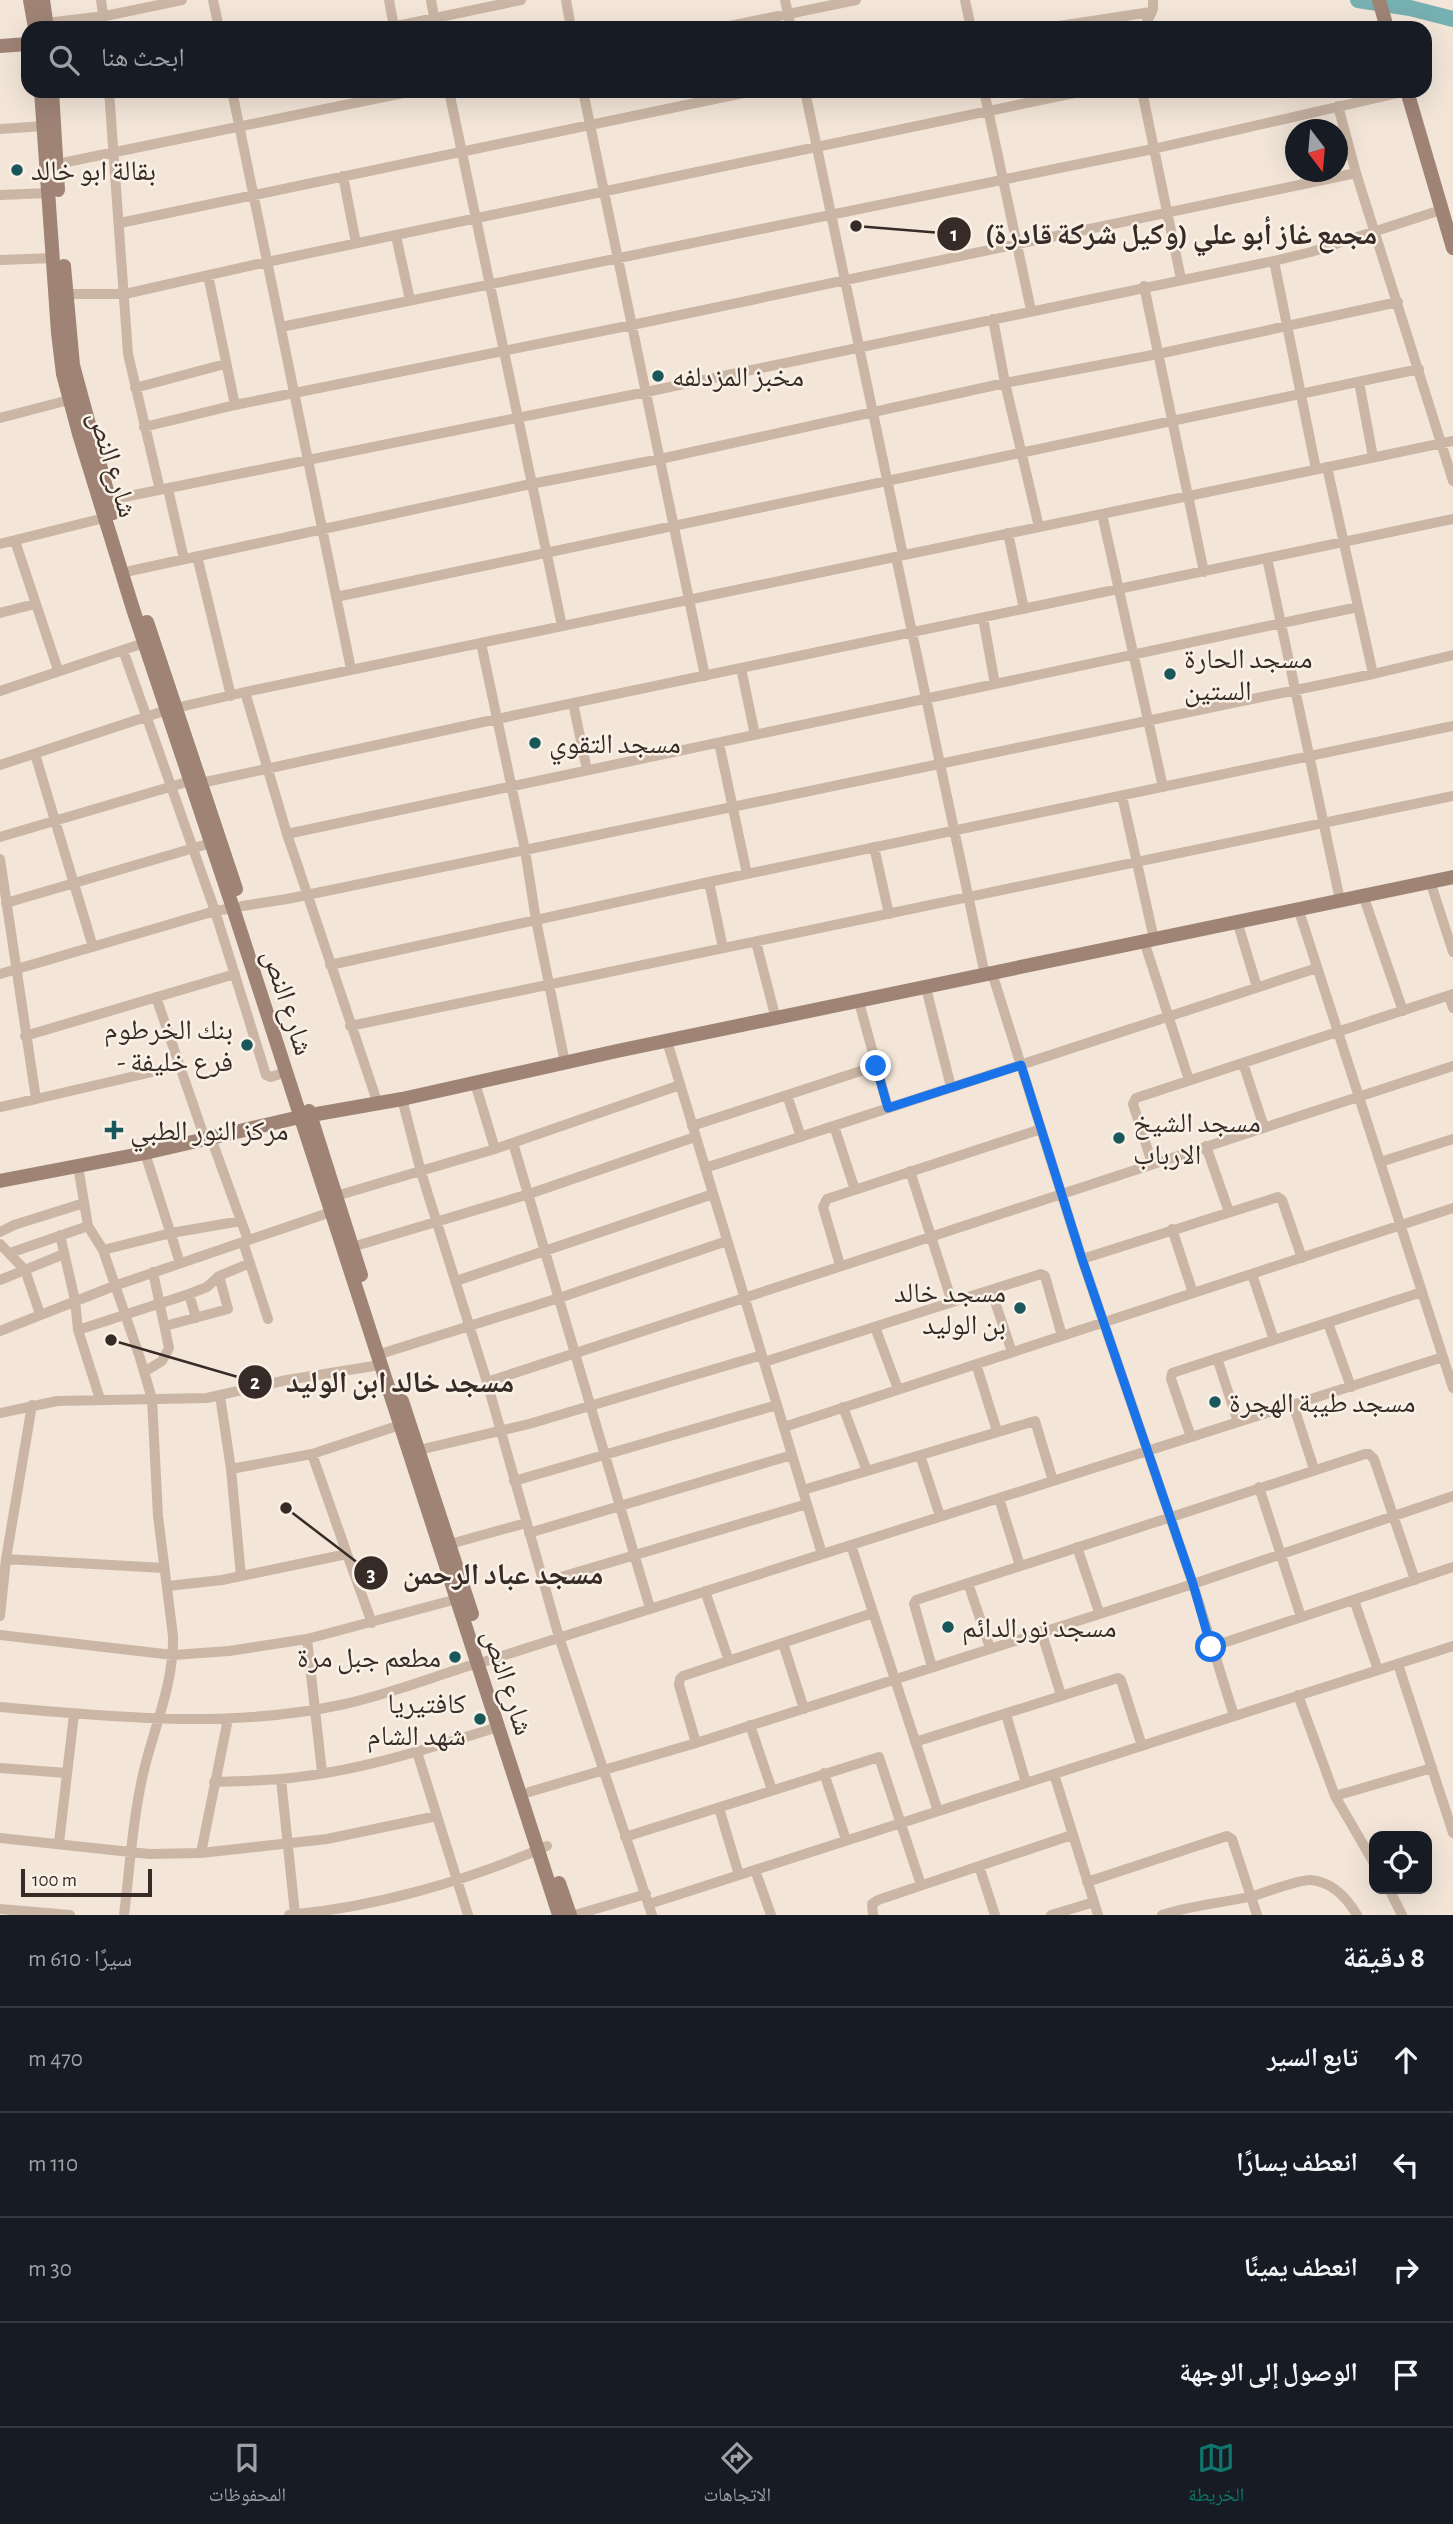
<!DOCTYPE html>
<html lang="ar">
<meta charset="utf-8">
<style>
body{margin:0;font-family:"Alegreya Sans","Noto Naskh Arabic",sans-serif;background:#242831;color:#f1f3f6;direction:rtl}
.controls{position:absolute;right:21px;bottom:21px;display:grid;overflow:hidden;border-radius:14px;box-shadow:0 7px 28px #0002}
.controls button{width:63px;height:63px;display:grid;place-items:center;padding:0;border:0;border-bottom:2px solid #363941;background:#171b24;color:#f1f3f6;font:35px sans-serif}
.compass{position:absolute;left:1285px;top:119px;width:63px;height:63px;border-radius:50%;background:#171b24;box-shadow:0 7px 28px #0002;rotate:164deg}
.scale{position:absolute;left:21px;bottom:18px;width:131px;box-sizing:border-box;padding-left:7px;border:4px solid #372b27;border-top:0;font-size:19px;line-height:24px;white-space:nowrap;color:#372b27;-webkit-text-stroke:5px #faf1e6;paint-order:stroke}
.stop{position:absolute;width:21px;height:21px;margin:-16px;border:5px solid #1a73e8;border-radius:50%;background:#fff}
.stop.end{background:#1a73e8;border-color:#fff;box-shadow:0 2px 7px #0008}
.list{margin:0;padding:0;list-style:none}
h2{display:flex;justify-content:space-between;align-items:center;height:91px;margin:0;padding:0 28px;font-size:30px}
h2 small{font-size:23px;font-weight:400;color:#9ea1a6}
.list li{display:grid;grid-template-columns:46px 1fr auto;gap:21px;align-items:center;box-sizing:border-box;height:105px;padding:0 28px;border-top:2px solid #363941}
.list b{display:block;font-size:26px;white-space:nowrap}
.list em{font-size:23px;font-style:normal;color:#9ea1a6}
.icon{flex:none;width:38px;height:38px;fill:none;stroke:currentColor;stroke-width:2;stroke-linecap:round;stroke-linejoin:round}
.map{position:relative;flex:none;width:1453px;height:1915px;overflow:hidden;direction:ltr}
.search{position:absolute;background:#171b24;box-shadow:0 7px 28px #0002;left:21px;right:21px;top:21px;height:77px;display:flex;align-items:center;gap:18px;box-sizing:border-box;padding:0 24px;border-radius:21px;color:#9ea1a6;font-size:26px}
.sheet{height:511px;background:#171b24}
nav{display:flex;justify-content:space-around;align-items:center;box-sizing:border-box;height:98px;border-top:2px solid #363941;background:#171b24;font-size:19px;color:#9ea1a6}
nav a{display:grid;justify-items:center;gap:4px}
nav .on{color:#0f766e}
.map>svg:first-child{display:block}
.lines{fill:none;stroke-linecap:round;stroke-linejoin:round}
.river{stroke:#77b0b1;stroke-width:16}
.street{stroke:#cbb6a5;stroke-width:10}
.secondary{stroke:#9f8476;stroke-width:14}
.route{stroke:#1a73e8;stroke-width:9}
.poi-dot{fill:#1a575a;stroke:#faf1e6;stroke-width:2.5}
.labels{text-anchor:middle;stroke-width:5;stroke-linejoin:round;paint-order:stroke}
.poi-label{font-size:28px;fill:#372b27;stroke:#faf1e6;text-anchor:start}
.street-label{font-size:28px;fill:#372b27;stroke:#faf1e6}
.leader{fill:none;stroke:#372b27;stroke-width:2.5}
.callout-dot{fill:#372b27;stroke:#faf1e6;stroke-width:2.5}
.mark-label{font-size:21px;text-anchor:middle;font-weight:bold;fill:#fff}
.callout-label{font-size:30px;text-anchor:middle;font-weight:bold;fill:#372b27;stroke:#faf1e6;stroke-width:5;stroke-linejoin:round;paint-order:stroke}
</style>
<div class="map">
<svg width="1453" height="1915" viewBox="0 0 1453 1915">
<rect width="100%" height="100%" fill="#f3e6d9"/>
<g class="lines">
<path class="river" d="M1358 0 1410 8 1453 19"/>
<path class="street" d="M101 0 105 28
M213 0 219 28
M389 0 394 27
M431 0 436 28
M566 0 571 28
M785 0 791 28
M965 0 971 28
M46 23 105 16 182 0
M387 28 521 0
M720 28 856 0
M1046 28 1151 12
M1144 28 1153 9V0
M109 91 128 354 160 490
M232 91 351 669
M449 91 562 626
M583 91 705 676
M805 91 903 555
M984 91 1031 310
M1142 91 1181 279
M0 129 44 126
M57 164 413 91
M1356 173 1453 481
M343 176 356 243
M0 195 49 193
M120 223 753 91
M396 236 410 300
M0 260 54 258
M1274 261 1316 469
M208 275 235 405
M1144 286 1204 572
M66 294H125L267 262 1084 91
M993 319 1005 383 1039 527
M281 327 1153 149 1407 91
M1359 382 1373 457
M135 388 225 364
M0 418 69 400
M144 427 235 405 632 325 1356 173 1338 106
M1327 467 1373 674
M168 489 184 559
M109 500 646 392 1274 261 1311 252 1441 210
M1102 514 1163 787
M1008 533 1024 609
M15 541 58 670
M0 544 104 518
M197 556 231 696
M896 557 985 975
M1267 558 1340 900
M130 571 531 484 660 459 1005 383 1158 354 1398 302
M336 597 1419 369
M0 613 35 604
M983 618 995 684
M481 643 525 850 536 920 565 1063
M123 650 215 911 266 1075 271 1077 286 1072
M741 668 755 735
M0 691 144 643
M245 692 287 834 378 1104
M573 703 587 770
M719 743 747 874
M35 754 93 947
M0 765 167 710 245 692 1453 441
M201 783 497 719 1453 519
M1122 796 1154 939
M287 834 1358 607
M0 837 190 781
M874 847 889 914
M0 859 36 1099 0 1107
M1430 881 1453 952
M709 882 723 948
M1363 895 1403 1011
M6 903 211 843
M242 906 287 899 525 850 1373 674 1453 655
M1298 908 1453 1388
M1237 921 1257 987
M1144 941 1189 1080
M756 942 776 1019
M330 965 709 882 1453 726
M992 973 1082 1259 1193 1584 1234 1716
M0 974 215 911 233 908
M926 988 951 1087
M1449 996 1453 1008
M156 997 205 1139
M859 1002 888 1108
M350 1026 1453 796
M25 1036 235 974
M667 1041 822 1554
M1243 1063 1264 1127
M475 1083 495 1149
M787 1095 801 1137
M36 1099 178 1066
M402 1099 421 1172 487 1382 559 1637 652 1915
M692 1126 876 1066
M834 1126 855 1190
M211 1138 248 1240
M513 1143 650 1608
M1206 1146 1229 1212
M145 1153 180 1263
M1380 1162 1453 1139
M1152 1163 1133 1104 1136 1098 1453 994
M78 1166 88 1226 103 1250 140 1358 152 1399 158 1516 173 1636C174 1681 156 1723 145 1766 133 1814 130 1866 124 1915
M705 1168 1317 968
M910 1171 952 1302
M336 1196 495 1149 680 1085
M1172 1229 1193 1293
M0 1232 14 1225 84 1203
M60 1235 75 1300 78 1330 100 1399
M243 1242 268 1319
M0 1244 25 1270 40 1314
M352 1247 529 1194 695 1137
M103 1250 171 1233 241 1221
M10 1253 88 1226
M1082 1259 1278 1197 1282 1200 1302 1258
M840 1265 823 1207 827 1199 1041 1129
M1252 1274 1274 1340
M0 1280 64 1254
M456 1281 713 1194
M991 1290 1012 1352
M189 1294 196 1318
M1328 1323 1351 1387
M165 1326 228 1309 219 1276
M875 1327 898 1389
M78 1330 189 1294 207 1287 219 1276 250 1263
M0 1331 114 1286 331 1212
M377 1355 559 1298 727 1241
M1217 1358 1238 1422
M764 1362 1041 1274 1045 1276 1062 1336
M976 1364 997 1431
M144 1372 162 1361 169 1348 153 1272
M487 1382 1453 1066
M220 1396 231 1469 241 1576
M1293 1404 1314 1469
M843 1407 867 1471
M0 1413 57 1401 207 1398 287 1380 380 1365
M784 1427 1453 1208
M1191 1437 1171 1379 1172 1373 1422 1292
M419 1450 529 1424 762 1355
M312 1454 347 1554
M920 1455 940 1516
M231 1469 312 1454 400 1425
M514 1481 777 1405
M1259 1487 1301 1617
M803 1490 1035 1421 1053 1481
M999 1498 1020 1566
M529 1533 792 1455
M450 1544 526 1523
M851 1545 938 1811
M1077 1547 1099 1612
M6 1559 164 1568
M544 1582 807 1504
M968 1583 990 1648
M168 1586 222 1580 347 1554 372 1623
M705 1591 729 1661
M1354 1600 1378 1670
M0 1616 6 1559 32 1405
M1041 1631 1061 1695
M0 1635 173 1655 229 1651 307 1639 457 1599
M307 1639 322 1772
M783 1643 804 1709
M1211 1647 1453 1567
M486 1661 1443 1357
M1398 1664 1453 1833
M932 1667 914 1604 916 1600 1365 1454H1369L1374 1459 1415 1580
M1298 1695 1335 1796 1374 1863
M0 1707C113 1717 228 1729 340 1705 387 1695 432 1677 478 1663
M1006 1714 1026 1783
M750 1725 772 1790
M915 1742 1118 1678 1121 1680 1142 1746
M696 1743 679 1685 680 1679 683 1676 873 1613
M417 1752 468 1915
M0 1768 67 1773
M824 1773 846 1840
M1054 1774 1098 1915
M281 1779 295 1914
M214 1782C236 1781 257 1781 279 1779 353 1773 427 1749 498 1727
M529 1792 696 1743 1193 1584 1453 1496
M1335 1796 1432 1768
M719 1808 739 1875
M625 1837 879 1757 921 1885
M0 1838 149 1854 201 1853 327 1839 437 1816
M59 1843 74 1714
M201 1853 228 1719
M979 1866 995 1915
M755 1870 771 1915
M1087 1882 1227 1836 1232 1839 1257 1915
M1389 1889 1402 1915
M649 1904 1453 1646
M0 1909 70 1915
M289 1915C376 1907 467 1881 547 1846
M575 1915 646 1894
M873 1915 872 1904 878 1900 1072 1835
M1051 1915 1094 1902
M1162 1915C1192 1905 1223 1903 1253 1896 1267 1892 1299 1879 1311 1880 1332 1882 1347 1898 1357 1915"/>
<path class="secondary" d="M30 0 35 28
M43 0 47 28
M1379 0 1387 28
M0 46 28 44
M41 91 58 333 63 374 79 434 133 609 233 908 559 1915
M52 91 58 190
M1407 91 1453 248
M64 266 73 365 113 513
M147 622 236 889
M309 1111 361 1275
M0 1181 145 1153 300 1117 402 1099 617 1051 1453 877
M402 1401 472 1614
M559 1883 570 1915"/>
</g>
<g class="lines">
<path class="route" d="M876 1066 888 1108 1021 1065 1082 1259 1193 1584 1211 1647"/>
</g>
<g class="poi-dot">
<circle cx="17" cy="170" r="7"/>
<circle cx="658" cy="376" r="7"/>
<circle cx="1170" cy="674" r="7"/>
<circle cx="535" cy="743" r="7"/>
<circle cx="247" cy="1045" r="7"/>
<path d="M110.5 1119.5h7v7h7v7h-7v7h-7v-7h-7v-7h7z"/>
<circle cx="1119" cy="1138" r="7"/>
<circle cx="1020" cy="1308" r="7"/>
<circle cx="1215" cy="1402" r="7"/>
<circle cx="948" cy="1627" r="7"/>
<circle cx="455" cy="1657" r="7"/>
<circle cx="480" cy="1719" r="7"/>
</g>
<g class="labels">
<g class="poi-label">
<text x="31" y="180">بقالة ابو خالد</text>
<text x="672" y="386">مخبز المزدلفه</text>
<text x="1184" y="668">مسجد الحارة<tspan x="1184" dy="32">الستين</tspan></text>
<text x="549" y="753">مسجد التقوي</text>
<text x="233" y="1039" text-anchor="end">بنك الخرطوم<tspan x="233" dy="32">- فرع خليفة</tspan></text>
<text x="1133" y="1132">مسجد الشيخ<tspan x="1133" dy="32">الارباب</tspan></text>
<text x="130" y="1140">مركز النور الطبي</text>
<text x="1006" y="1302" text-anchor="end">مسجد خالد<tspan x="1006" dy="32">بن الوليد</tspan></text>
<text x="1229" y="1412">مسجد طيبة الهجرة</text>
<text x="962" y="1637">مسجد نورالدائم</text>
<text x="441" y="1667" text-anchor="end">مطعم جبل مرة</text>
<text x="466" y="1713" text-anchor="end">كافتيريا<tspan x="466" dy="32">شهد الشام</tspan></text>
</g>
<g class="street-label">
<text transform="translate(114 464) rotate(73)" y="10">شارع النص</text>
<text transform="translate(289 1002) rotate(72)" y="10">شارع النص</text>
<text transform="translate(509 1682) rotate(72)" y="10">شارع النص</text>
</g>
</g>
<path class="leader" d="M856 226L954 234M111 1340L255 1382M286 1508L371 1573"/>
<g class="callout-dot">
<circle cx="856" cy="226" r="7"/>
<circle cx="111" cy="1340" r="7"/>
<circle cx="286" cy="1508" r="7"/>
<circle cx="954" cy="234" r="18"/>
<circle cx="255" cy="1382" r="18"/>
<circle cx="371" cy="1573" r="18"/>
</g>
<g class="mark-label">
<text x="954" y="241">1</text>
<text x="255" y="1389">2</text>
<text x="371" y="1581">3</text>
</g>
<g class="callout-label">
<text x="1181" y="244">مجمع غاز أبو علي (وكيل شركة قادرة)</text>
<text x="400" y="1392">مسجد خالد ابن الوليد</text>
<text x="503" y="1584">مسجد عباد الرحمن</text>
</g>
</svg>
<div class="controls">
<button><svg class="icon" aria-label="locate" viewBox="0 0 24 24"><circle cx="12" cy="12" r="6"/><path d="M12 2v4M12 18v4M2 12h4M18 12h4"/></svg></button>
</div>
<svg class="compass" viewBox="-18 -18 36 36"><path d="M0-13l5 13h-10z" fill="#e53935"/><path d="M0 13l5-13h-10z" fill="#9ea1a6"/></svg>
<div class="scale">100 m</div>
<div class="stop" style="left:1211px;top:1647px"></div>
<div class="stop end" style="left:876px;top:1066px"></div>
<div class="search"><svg class="icon" aria-label="search" viewBox="0 0 24 24"><circle cx="10" cy="10" r="6"/><path d="M15 15l6 6"/></svg>ابحث هنا</div>
</div>
<section class="sheet">
<h2>8 دقيقة<small>سيرًا · 610 m</small></h2>
<ul class="list">
<li><svg class="icon" aria-label="ahead" viewBox="0 0 24 24"><path d="M12 20V5M6 11l6-6 6 6"/></svg><div><b>تابع السير</b></div><em>470 m</em></li>
<li><svg class="icon" aria-label="left" viewBox="0 0 24 24"><path d="M17 20v-9H6M10 6l-5 5 5 5"/></svg><div><b>انعطف يسارًا</b></div><em>110 m</em></li>
<li><svg class="icon" aria-label="right" viewBox="0 0 24 24"><path d="M7 20v-9h11M14 6l5 5-5 5"/></svg><div><b>انعطف يمينًا</b></div><em>30 m</em></li>
<li><svg class="icon" aria-label="arrive" viewBox="0 0 24 24"><path d="M6 21V4h12l-3 4 3 4H6"/></svg><div><b>الوصول إلى الوجهة</b></div></li>
</ul>
</section>
<nav>
<a class="on"><svg class="icon" aria-label="map" viewBox="0 0 24 24"><path d="M3 6l6-2 6 2 6-2v14l-6 2-6-2-6 2zM9 4v14M15 6v14"/></svg>الخريطة</a>
<a><svg class="icon" aria-label="directions" viewBox="0 0 24 24"><path d="M12 3l9 9-9 9-9-9zM9 14v-3h6M13 9l2 2-2 2"/></svg>الاتجاهات</a>
<a><svg class="icon" aria-label="saved" viewBox="0 0 24 24"><path d="M7 4h10v16l-5-4-5 4z"/></svg>المحفوظات</a>
</nav>
